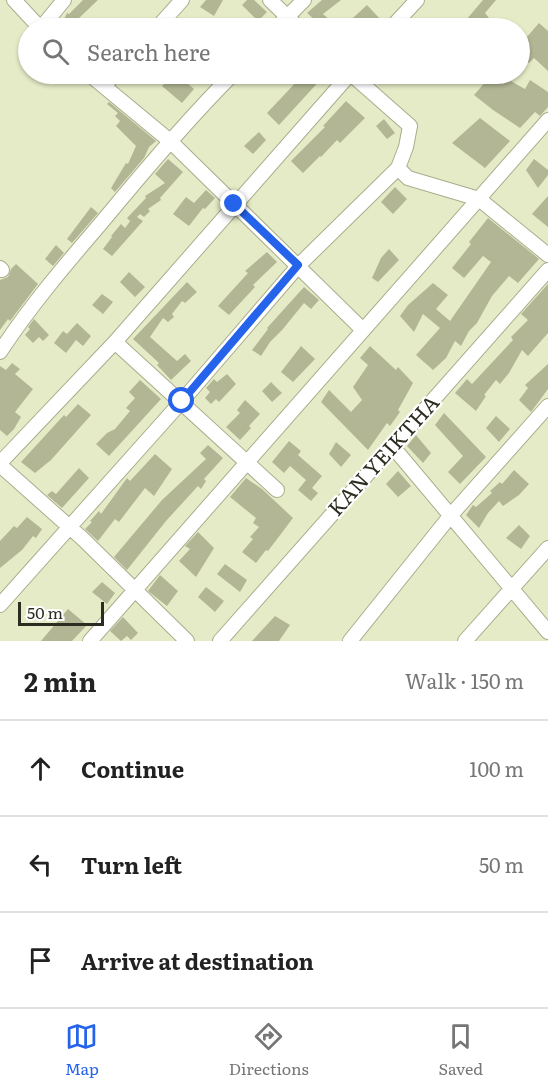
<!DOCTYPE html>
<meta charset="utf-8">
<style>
body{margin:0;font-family:Literata,serif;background:#f6f6f6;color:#222}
.scale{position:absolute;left:18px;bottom:15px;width:86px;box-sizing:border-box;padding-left:6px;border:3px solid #2c2d20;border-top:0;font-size:16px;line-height:21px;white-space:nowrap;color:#2c2d20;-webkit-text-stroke:4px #fff;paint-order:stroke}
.stop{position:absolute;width:18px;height:18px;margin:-14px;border:4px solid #2563eb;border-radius:50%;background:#fff}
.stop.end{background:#2563eb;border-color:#fff;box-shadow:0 2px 6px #0008}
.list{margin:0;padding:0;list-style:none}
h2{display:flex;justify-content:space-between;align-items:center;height:78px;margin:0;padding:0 24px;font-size:26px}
h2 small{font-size:20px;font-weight:400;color:#767676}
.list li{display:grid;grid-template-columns:39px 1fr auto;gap:18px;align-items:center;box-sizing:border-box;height:96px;padding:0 24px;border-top:2px solid #e0e0e0}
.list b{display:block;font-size:22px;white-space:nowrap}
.list em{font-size:20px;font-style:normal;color:#767676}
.icon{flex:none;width:33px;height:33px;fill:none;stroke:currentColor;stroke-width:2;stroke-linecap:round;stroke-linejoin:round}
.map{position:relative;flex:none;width:548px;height:641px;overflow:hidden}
.search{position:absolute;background:#fff;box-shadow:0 2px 4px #0004;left:18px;right:18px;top:18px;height:66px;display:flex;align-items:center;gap:15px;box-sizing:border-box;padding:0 21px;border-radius:33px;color:#767676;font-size:22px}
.sheet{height:366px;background:#fff}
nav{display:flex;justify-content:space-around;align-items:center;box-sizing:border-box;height:84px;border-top:2px solid #e0e0e0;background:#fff;font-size:16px;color:#767676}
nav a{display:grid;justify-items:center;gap:3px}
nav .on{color:#2563eb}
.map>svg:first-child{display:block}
.building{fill:#b2b694}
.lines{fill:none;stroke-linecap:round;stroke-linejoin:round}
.street-casing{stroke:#a9ad8b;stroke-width:16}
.street{stroke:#fff;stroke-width:14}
.route{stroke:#2563eb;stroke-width:8}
.labels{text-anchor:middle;stroke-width:4.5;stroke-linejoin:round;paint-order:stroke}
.street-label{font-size:21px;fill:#2c2d20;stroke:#fff}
</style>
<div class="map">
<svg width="548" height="641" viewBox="0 0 548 641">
<rect width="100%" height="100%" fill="#e6ebc7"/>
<path class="building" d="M83 0H98L78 19 74 28H60L67 13 69 14Z
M206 0H223L214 16 200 7Z
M247 0H254L267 12 258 21 242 5Z
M322 0H341L323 14 339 28H324L307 13Z
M483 0H496L485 13 489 18 479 28H471L466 24 468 22 466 20Z
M367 5 380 19 370 28H342Z
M539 23 548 31V71L534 58 529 63 519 55V51L528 40 526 38Z
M174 74H177L194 89 182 103 162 86Z
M293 74H318L323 77 279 125 267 113 300 78Z
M498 74 525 89 530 80 548 92V107L540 116 535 112 520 128 493 110 474 95 487 80 490 83Z
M346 101 365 118 340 143 337 140 321 157 320 156 303 173 291 161 325 127 323 126Z
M109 102 156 141 149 147 144 158 115 192 111 188 126 163 128 164 136 146 116 126 120 121 115 116 118 113 107 104Z
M480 118 510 141 485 168 452 143Z
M384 119 395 133 387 139 376 126Z
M259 132 266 140 253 154 244 146Z
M168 159 183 172 160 198 161 200 148 209 150 211 144 217 140 214 137 217 143 221 112 256 103 249 112 237 111 236 121 224 125 228 131 220 130 221 127 218 146 198 145 196 165 183 155 174Z
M534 159 548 170V175L538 188 526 170Z
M395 187 407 199 393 214 381 202Z
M206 190 215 198 205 209 203 208 189 226 173 214 186 197 194 203Z
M548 196V227L532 214Z
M91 207 98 213 72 243 67 239Z
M488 218 539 259 518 283 509 276 492 296 477 323 469 331 461 346 455 341 446 358 433 370 416 355 440 328 423 314 414 332 400 316 408 305 433 283 448 295 436 309 450 321 491 262 483 256 464 278 452 268 471 244 469 242Z
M56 245 64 253 53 266 45 259Z
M389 249 399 260 378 282 372 278 381 258Z
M267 252 277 262 253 285 255 287 229 315 218 306 248 273 245 271Z
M16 264 38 284 10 321 8 319 0 330V280L8 277 11 269Z
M129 272 145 287 135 297 120 282Z
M187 282 197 292 185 303 182 301 172 314 174 317 168 322 163 318 150 337 177 361 185 354 191 361 171 380 157 365 159 363 133 339Z
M548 284V333L528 356 522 350 509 373 500 384 496 380 484 395 486 396 476 411 455 393 467 379 472 384 513 340 511 337 528 320 521 314Z
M304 287 319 300 311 309 304 303 283 329 270 342 261 356 252 350 268 329 267 328Z
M102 294 113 302 103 314 92 305Z
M34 319 49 335 43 341 39 337 33 343 25 335 30 329 28 327Z
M77 323 91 336 83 346 76 340 66 353 54 343 63 331 67 334Z
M301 346 315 359 293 382 281 372Z
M370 346 396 370 398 367 413 383 398 410 400 412 390 426 387 423 368 450 321 402 329 390 351 412 362 400 353 387 368 365 360 358Z
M12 363 20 369 15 374 33 389 15 412 21 417 14 429 7 436 0 430V366L6 370Z
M548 364V389L531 412 519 400 528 388 525 385Z
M227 374 236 384 219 402 216 399 211 404 205 398 210 392 206 388 214 379 217 382Z
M140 380 161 399 109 456 96 444 107 433 115 429 130 411 126 408 135 398 129 392Z
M271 382 282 393 272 402 262 391Z
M245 400 260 414 249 426 251 428 240 440 226 427 240 413 237 410Z
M78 404 91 415 51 460 35 473 21 462 64 415 66 417Z
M444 413 486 457 460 484 448 472 463 456 435 425Z
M496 416 510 429 499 442 486 428Z
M416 435 431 453 423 463 407 446Z
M289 441 301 451 298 455 322 476 312 488 318 493 311 501 298 490 306 480 290 466 284 473 272 462Z
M336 442 351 455 341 467 329 454Z
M208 445 223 458 204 479 206 481 201 489 198 486 166 521 127 570 114 557 162 500 206 459 200 453Z
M155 454 172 469 154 496 145 488 119 522 115 519 98 541 85 529 92 522 90 521 99 511 101 514 127 478 130 481Z
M79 468 89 478 62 508 47 495 52 491 56 494Z
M514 470 529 484 519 495 503 506 499 501 488 513 479 528 466 515 473 505 476 507 492 493 490 491 500 482 502 484Z
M398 471 411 486 398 497 386 484Z
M246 478 262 489 293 518 268 551 266 550 256 563 242 552 253 539 250 537 259 527 253 523 256 518 230 497Z
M27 517 42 529 36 538 33 536 22 550 0 568V541L14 526 17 528Z
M519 525 530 536 521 549 506 538Z
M198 532 214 548 196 577 179 561 190 549 185 546Z
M225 564 247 580 240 592 217 574Z
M160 575 178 591 167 606 148 591Z
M102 582 115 593 107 604 92 592Z
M206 587 224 601 215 612 198 597Z
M68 609 87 625 72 641H41Z
M275 616 290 625 279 641H252Z
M123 617 138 633 131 640 127 636 121 641 110 631Z"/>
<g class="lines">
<g class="street-casing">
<path id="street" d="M14 0 40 28
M270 0 299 28
M41 28 64 0
M157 28 182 0
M276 28 304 0
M391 28 417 0
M89 74 170 141 363 330
M104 86 115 74
M398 168 408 178 479 199 548 255
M0 268 2 270
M115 342 277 490
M0 352C30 306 66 264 102 222 144 171 186 121 233 74
M393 447 548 632
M0 463 115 342 350 74
M0 465 83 539 187 641
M0 605 182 401 299 265 398 168 406 147 410 126 351 74
M90 641 548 120
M220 641 548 270
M350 641 451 515 548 406
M465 641 548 548"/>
</g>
<use href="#street" class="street"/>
</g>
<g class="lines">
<path class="route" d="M182 401 298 265 234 204"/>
</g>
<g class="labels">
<g class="street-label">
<text transform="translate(384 456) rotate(-48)" y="7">KAN YEIKTHA</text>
</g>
</g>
</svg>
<div class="scale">50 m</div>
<div class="stop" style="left:182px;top:401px"></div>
<div class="stop end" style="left:234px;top:204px"></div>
<div class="search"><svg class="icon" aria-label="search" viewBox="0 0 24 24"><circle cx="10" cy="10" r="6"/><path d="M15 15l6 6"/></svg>Search here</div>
</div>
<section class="sheet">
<h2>2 min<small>Walk · 150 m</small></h2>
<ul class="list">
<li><svg class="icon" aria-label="ahead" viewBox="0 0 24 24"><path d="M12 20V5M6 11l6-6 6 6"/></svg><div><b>Continue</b></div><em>100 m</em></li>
<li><svg class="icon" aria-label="left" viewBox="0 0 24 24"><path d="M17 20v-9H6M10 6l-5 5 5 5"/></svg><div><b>Turn left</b></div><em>50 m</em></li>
<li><svg class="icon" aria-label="arrive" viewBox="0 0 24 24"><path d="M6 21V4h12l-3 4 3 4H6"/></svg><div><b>Arrive at destination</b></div></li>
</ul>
</section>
<nav>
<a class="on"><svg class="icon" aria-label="map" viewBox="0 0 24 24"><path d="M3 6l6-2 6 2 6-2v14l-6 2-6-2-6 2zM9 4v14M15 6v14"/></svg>Map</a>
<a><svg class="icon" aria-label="directions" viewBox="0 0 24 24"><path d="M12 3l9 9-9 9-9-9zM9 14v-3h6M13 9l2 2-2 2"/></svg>Directions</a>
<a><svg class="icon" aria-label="saved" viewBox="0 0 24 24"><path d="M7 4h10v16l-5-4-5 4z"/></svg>Saved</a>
</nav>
